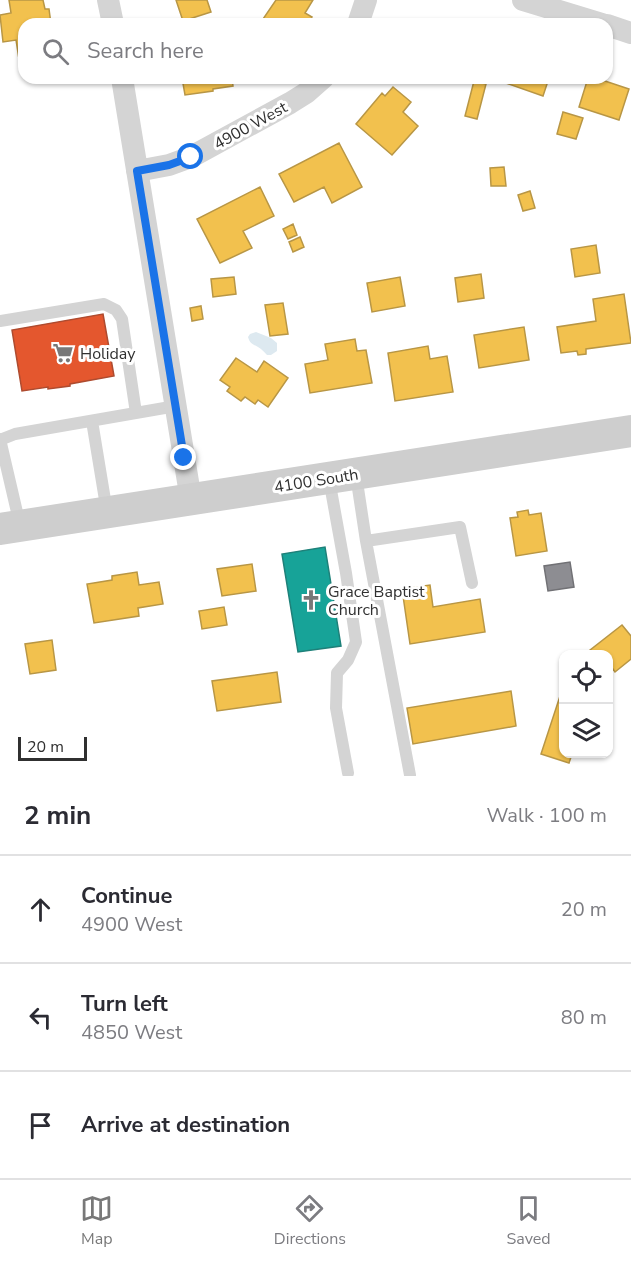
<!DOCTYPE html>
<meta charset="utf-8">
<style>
body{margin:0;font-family:"Nunito Sans",sans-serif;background:#f7f7f7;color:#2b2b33}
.controls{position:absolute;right:18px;bottom:18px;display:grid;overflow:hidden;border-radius:12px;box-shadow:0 2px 4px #0004}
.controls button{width:54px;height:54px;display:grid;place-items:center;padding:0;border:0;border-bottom:2px solid #e1e1e2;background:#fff;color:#2b2b33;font:30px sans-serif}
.scale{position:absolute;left:18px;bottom:15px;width:69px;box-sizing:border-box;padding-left:6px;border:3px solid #303030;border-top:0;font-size:16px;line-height:21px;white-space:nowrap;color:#303030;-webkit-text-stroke:4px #fff;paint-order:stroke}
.stop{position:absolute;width:18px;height:18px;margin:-14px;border:4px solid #1a73e8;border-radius:50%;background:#fff}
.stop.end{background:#1a73e8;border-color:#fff;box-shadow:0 2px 6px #0008}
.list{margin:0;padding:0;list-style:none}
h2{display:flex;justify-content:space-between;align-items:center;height:78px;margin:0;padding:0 24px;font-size:26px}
h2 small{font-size:20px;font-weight:400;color:#7c7c81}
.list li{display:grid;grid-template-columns:39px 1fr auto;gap:18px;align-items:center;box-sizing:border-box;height:108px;padding:0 24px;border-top:2px solid #e1e1e2}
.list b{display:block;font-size:22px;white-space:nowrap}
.list p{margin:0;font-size:20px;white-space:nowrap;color:#7c7c81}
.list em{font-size:20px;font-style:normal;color:#7c7c81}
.icon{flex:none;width:33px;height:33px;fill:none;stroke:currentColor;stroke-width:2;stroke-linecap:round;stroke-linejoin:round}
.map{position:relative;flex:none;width:631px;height:776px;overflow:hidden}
.search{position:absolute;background:#fff;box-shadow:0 2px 4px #0004;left:18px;right:18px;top:18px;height:66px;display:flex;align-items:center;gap:15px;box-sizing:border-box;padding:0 21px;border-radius:18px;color:#7c7c81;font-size:22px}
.sheet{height:402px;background:#fff}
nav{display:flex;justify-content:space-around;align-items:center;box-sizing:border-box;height:84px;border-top:2px solid #e1e1e2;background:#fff;font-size:16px;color:#7c7c81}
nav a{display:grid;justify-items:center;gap:3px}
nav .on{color:#787878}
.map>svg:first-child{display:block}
.water{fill:#dde9f0}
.homes{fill:#f2c14e;stroke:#b89645;stroke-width:1.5}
.shops{fill:#e4572e;stroke:#ae4b2f;stroke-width:1.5}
.public{fill:#17a398;stroke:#1e8079;stroke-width:1.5}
.industry{fill:#8d8d92;stroke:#717175;stroke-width:1.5}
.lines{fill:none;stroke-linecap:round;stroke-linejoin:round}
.service{stroke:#d4d4d4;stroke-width:12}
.minor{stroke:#d4d4d4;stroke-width:22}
.secondary{stroke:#cecece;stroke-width:32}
.route{stroke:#1a73e8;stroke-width:8}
.labels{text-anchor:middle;stroke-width:6;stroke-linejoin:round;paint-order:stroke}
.street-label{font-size:16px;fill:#303030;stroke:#fff}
.poi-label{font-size:16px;fill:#303030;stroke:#fff;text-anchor:start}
</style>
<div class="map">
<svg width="631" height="776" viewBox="0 0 631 776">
<rect width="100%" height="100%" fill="#fff"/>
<path class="water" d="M256 332 271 338 277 343V351L271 355H267C264 352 262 349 258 347 253 344 250 344 248 337L250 334Z"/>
<path class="homes" d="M9 0H43L45 9H49L51 24H24V64L23 58 19 59 16 40 3 42 0 15 11 13Z
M176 0H207L211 12 183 21Z
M276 0H313L305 13 312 17 307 24H270L263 19Z
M182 78H232L233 86 213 89V91L185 95Z
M501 78H549L543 96 500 81Z
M588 78H596L629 89 619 120 579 107Z
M474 81 486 84 477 119 465 116Z
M393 87 411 102 403 112 418 126 392 155 356 124 382 93 385 96Z
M563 112 583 118 576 139 557 134Z
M339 143 362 187 332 203 324 187 294 202 279 174Z
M504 167 506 186H491L490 168Z
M260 187 274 216 243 231 252 248 220 263 197 219Z
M530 191 535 208 523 211 518 195Z
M293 224 297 235 288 239 283 229Z
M300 237 304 247 293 252 289 242Z
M596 245 600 273 575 277 571 249Z
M481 274 484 298 458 302 455 278Z
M234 277 236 294 213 297 211 279Z
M400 277 405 306 372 312 367 283Z
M624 294 631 343 586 349V354L578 355 577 351 561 353 557 327 596 321 593 299Z
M283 303 288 334 270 336 265 305Z
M201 306 203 319 192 321 190 308Z
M524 327 529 360 479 368 474 335Z
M355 339 357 351 366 350 372 383 310 393 305 364 328 360 325 344Z
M428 346 430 359 447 356 453 392 395 401 388 353Z
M236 358 257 372 264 361 288 378 268 407 258 400 255 404 245 397 241 401 227 391 230 387 220 380Z
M528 510 529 515 541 513 547 551 516 556 510 518 518 517 517 512Z
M252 564 256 591 222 596 217 569Z
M137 572 139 585 159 582 163 604 138 608 139 616 94 623 87 584 112 580V576Z
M430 585 433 607 480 599 485 632 410 644 402 589Z
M224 607 227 625 202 629 199 611Z
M622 625 631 636V659L615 672 613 669 608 673V654H585Z
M52 640 56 670 30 674 25 644Z
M277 672 281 702 217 711 212 681Z
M562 690 564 691V754H572L569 763 541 754Z
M511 691 516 726 413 744 407 708Z"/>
<path class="shops" d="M103 314 114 376 70 384V386L48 389V387L22 391 12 330Z"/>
<path class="public" d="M325 547 341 646 298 652 282 554Z"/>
<path class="industry" d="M570 562 574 587 548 591 544 566Z"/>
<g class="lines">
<path class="service" d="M0 321 104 304 116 310 122 319 136 413
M92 421 107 512
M0 439 20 525
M0 440 15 434 176 406
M356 475 366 541 410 775
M329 479 346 573 356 642 348 660 337 673 336 708 348 773
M366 541 460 527 472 583"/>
<path class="minor" d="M108 0 113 24
M523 0 602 24
M358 24 366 0
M607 25 631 33
M122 78 191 500
M137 171 169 165 191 157 290 103 306 93 323 78"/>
<path class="secondary" d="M0 529 631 431"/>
</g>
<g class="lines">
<path class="route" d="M184 458 137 171 169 165 191 157"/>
</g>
<defs>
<g id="supermarket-bare" transform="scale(1.62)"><path d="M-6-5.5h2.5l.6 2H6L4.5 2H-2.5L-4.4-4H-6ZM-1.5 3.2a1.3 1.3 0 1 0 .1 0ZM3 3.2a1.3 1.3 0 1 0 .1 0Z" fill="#787878" stroke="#fff" stroke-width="2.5" paint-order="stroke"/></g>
<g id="church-bare" transform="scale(1.62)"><path d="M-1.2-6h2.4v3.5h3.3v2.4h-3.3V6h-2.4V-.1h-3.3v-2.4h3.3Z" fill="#787878" stroke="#fff" stroke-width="2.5" paint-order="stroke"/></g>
</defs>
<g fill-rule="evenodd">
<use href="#supermarket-bare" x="63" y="353"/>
<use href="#church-bare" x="311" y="600"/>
</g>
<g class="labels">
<g class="street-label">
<text transform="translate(250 125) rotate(-29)" y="6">4900 West</text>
<text transform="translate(316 480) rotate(-9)" y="6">4100 South</text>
</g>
<g class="poi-label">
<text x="80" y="359">Holiday</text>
<text x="328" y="597">Grace Baptist<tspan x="328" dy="18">Church</tspan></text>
</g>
</g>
</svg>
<div class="controls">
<button><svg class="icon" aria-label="locate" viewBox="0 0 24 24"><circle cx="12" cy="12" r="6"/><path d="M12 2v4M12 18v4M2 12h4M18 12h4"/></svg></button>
<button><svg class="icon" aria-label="layers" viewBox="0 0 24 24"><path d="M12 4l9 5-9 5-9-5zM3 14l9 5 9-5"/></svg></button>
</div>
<div class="scale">20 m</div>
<div class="stop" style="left:191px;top:157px"></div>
<div class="stop end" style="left:184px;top:458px"></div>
<div class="search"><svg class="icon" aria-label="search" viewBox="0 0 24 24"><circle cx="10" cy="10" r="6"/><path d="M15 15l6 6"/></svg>Search here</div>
</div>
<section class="sheet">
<h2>2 min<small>Walk · 100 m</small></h2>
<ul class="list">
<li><svg class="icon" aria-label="ahead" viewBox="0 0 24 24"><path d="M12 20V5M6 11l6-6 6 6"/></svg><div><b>Continue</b><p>4900 West</p></div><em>20 m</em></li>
<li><svg class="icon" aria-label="left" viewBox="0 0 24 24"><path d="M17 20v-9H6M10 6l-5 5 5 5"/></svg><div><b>Turn left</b><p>4850 West</p></div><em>80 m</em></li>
<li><svg class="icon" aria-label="arrive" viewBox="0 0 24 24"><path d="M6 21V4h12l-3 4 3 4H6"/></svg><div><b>Arrive at destination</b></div></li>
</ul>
</section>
<nav>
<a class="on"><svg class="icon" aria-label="map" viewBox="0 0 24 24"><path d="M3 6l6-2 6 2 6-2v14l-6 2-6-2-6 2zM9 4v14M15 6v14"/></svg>Map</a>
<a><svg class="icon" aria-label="directions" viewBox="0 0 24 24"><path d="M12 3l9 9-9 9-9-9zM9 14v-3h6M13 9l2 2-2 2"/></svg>Directions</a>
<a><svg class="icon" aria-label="saved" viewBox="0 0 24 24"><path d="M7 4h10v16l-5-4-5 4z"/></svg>Saved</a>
</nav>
